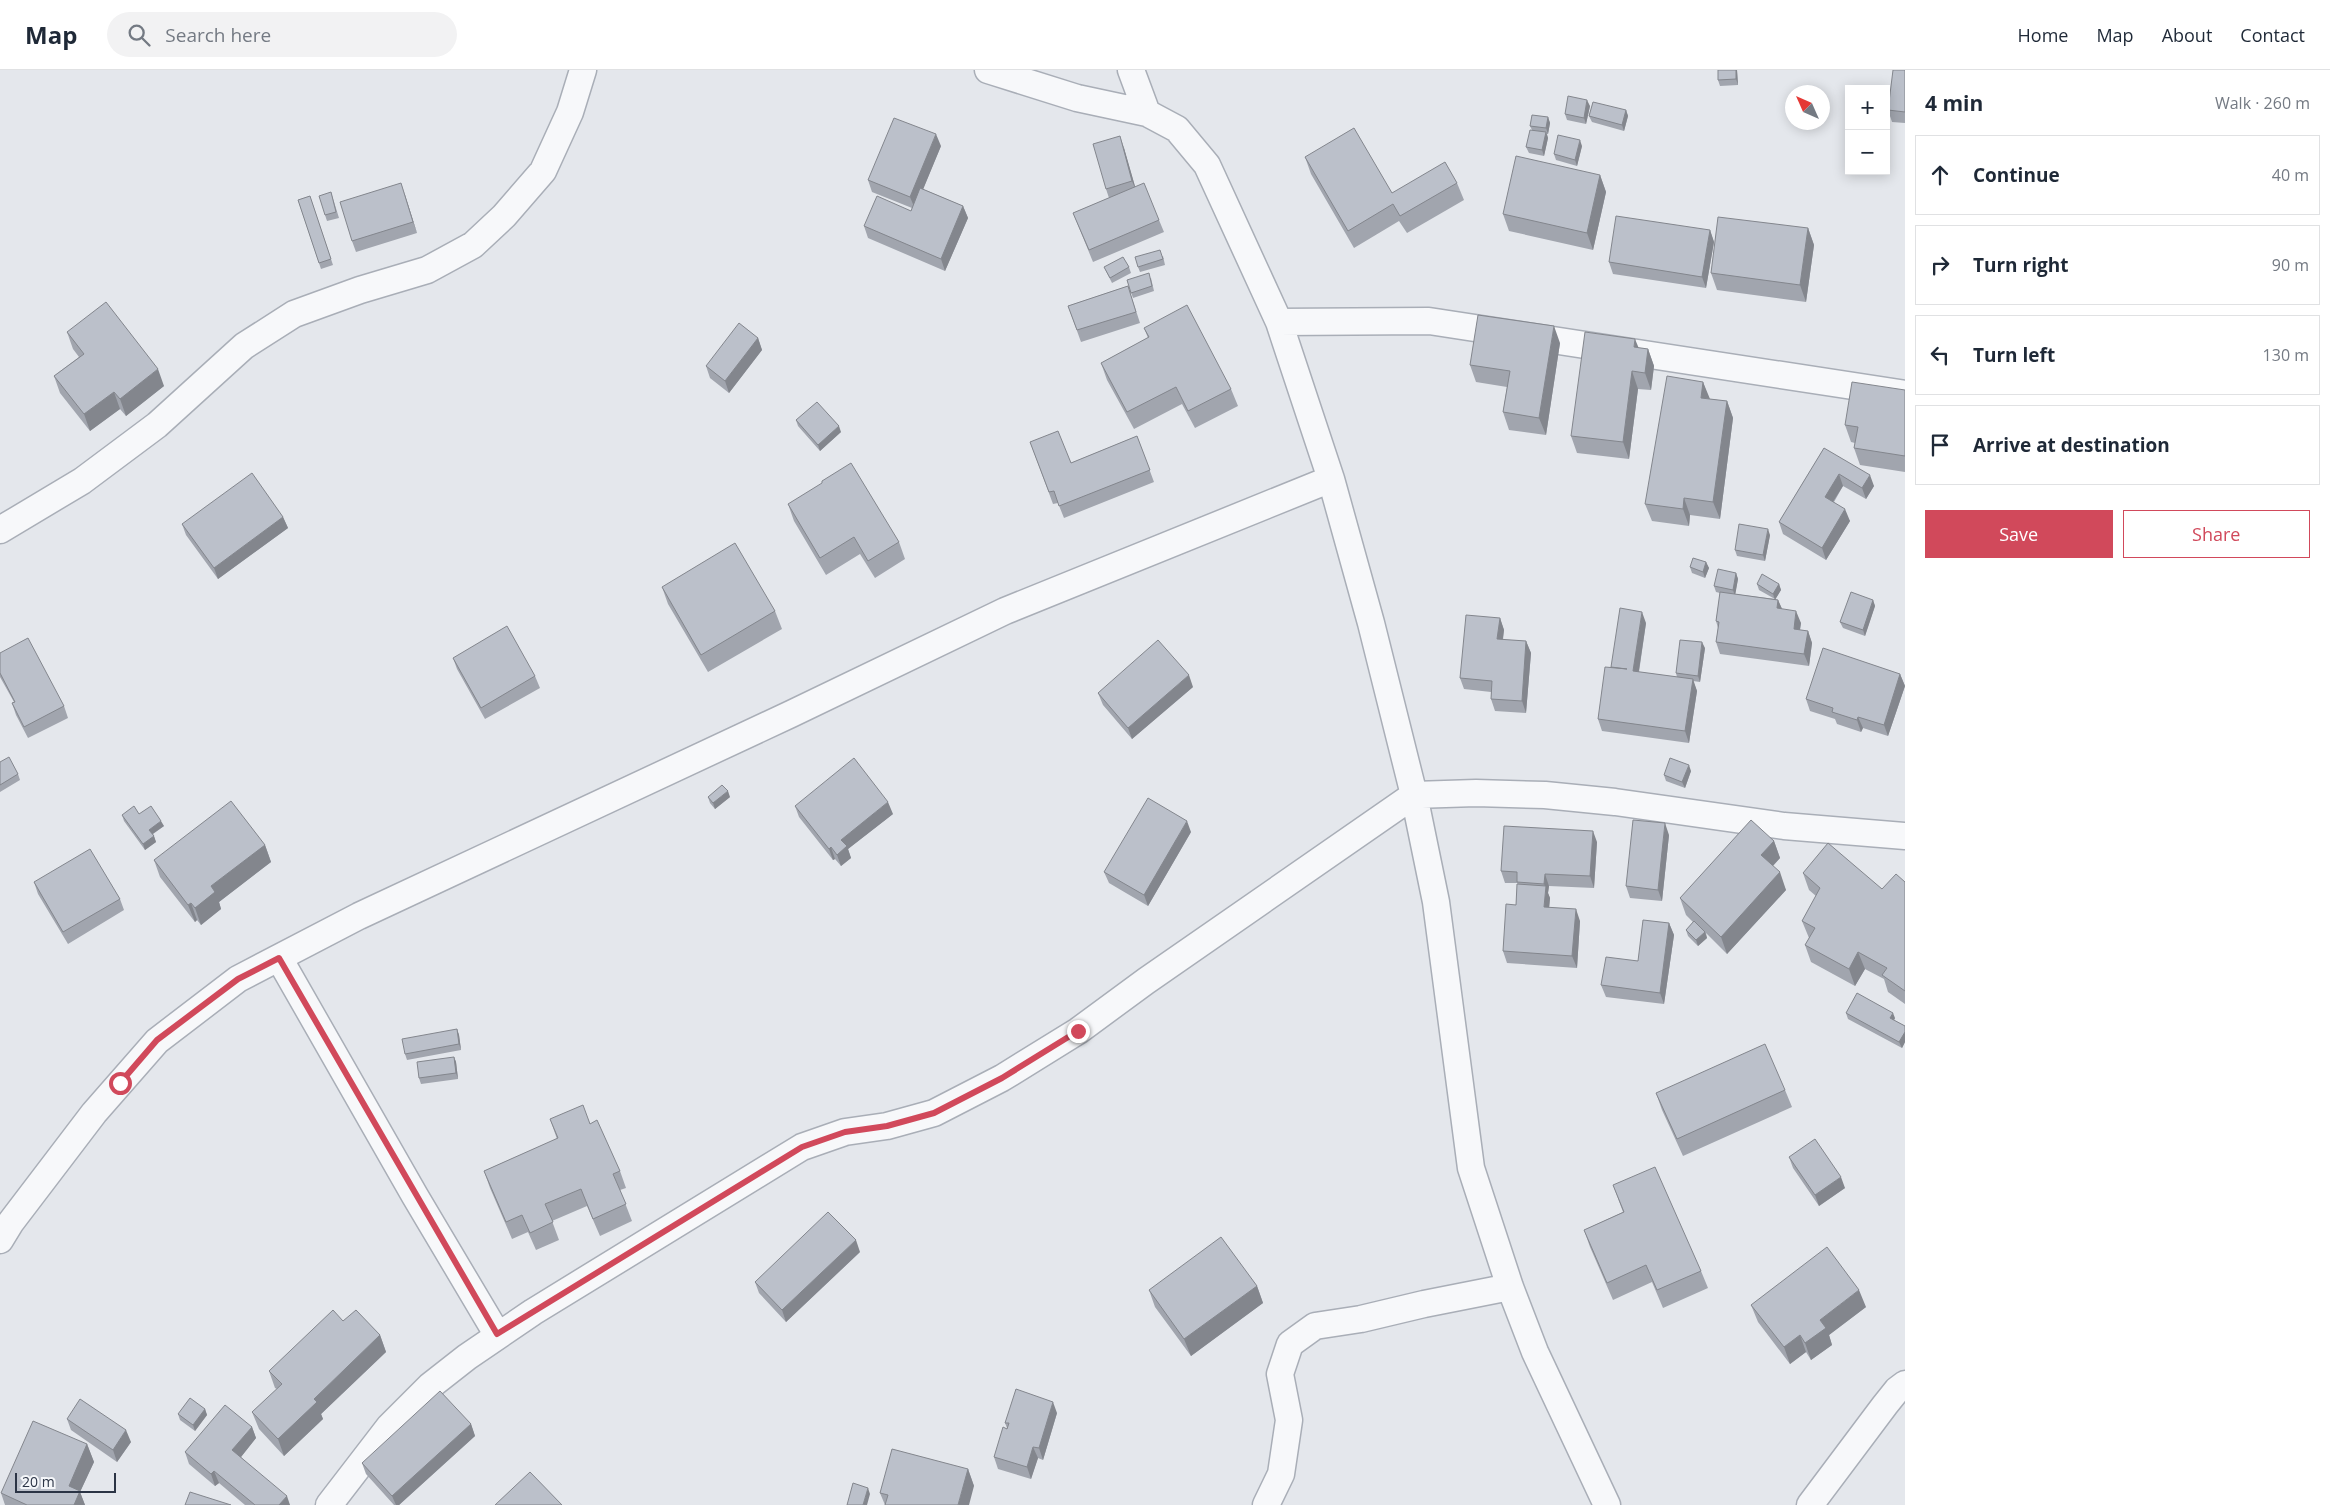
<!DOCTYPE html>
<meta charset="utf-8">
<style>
body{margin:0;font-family:"Open Sans",sans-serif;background:#f2f2f3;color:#1f2937}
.controls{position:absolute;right:15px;top:15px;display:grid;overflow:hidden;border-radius:0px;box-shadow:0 2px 12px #0003}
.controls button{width:45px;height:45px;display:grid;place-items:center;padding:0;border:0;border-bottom:1px solid #e0e1e3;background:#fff;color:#1f2937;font:25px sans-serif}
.compass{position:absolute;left:1785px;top:15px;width:45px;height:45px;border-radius:50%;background:#fff;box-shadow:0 2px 12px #0003;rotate:315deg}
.scale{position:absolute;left:15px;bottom:12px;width:101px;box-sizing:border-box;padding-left:5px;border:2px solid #2b3445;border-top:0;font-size:14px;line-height:18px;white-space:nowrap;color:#2b3445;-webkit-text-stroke:4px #f4f6f9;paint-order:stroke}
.stop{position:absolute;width:15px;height:15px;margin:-11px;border:4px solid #d1495b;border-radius:50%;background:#fff}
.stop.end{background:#d1495b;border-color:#fff;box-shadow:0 1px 5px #0008}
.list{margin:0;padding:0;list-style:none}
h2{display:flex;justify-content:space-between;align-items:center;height:65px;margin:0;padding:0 20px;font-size:21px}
h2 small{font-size:16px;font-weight:400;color:#747a83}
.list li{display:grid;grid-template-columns:32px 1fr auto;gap:15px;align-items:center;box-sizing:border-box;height:80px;margin:0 10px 10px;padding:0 10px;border:1px solid #e0e1e3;border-radius:0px}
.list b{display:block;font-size:19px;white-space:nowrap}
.list em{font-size:16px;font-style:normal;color:#747a83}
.actions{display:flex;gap:10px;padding:15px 20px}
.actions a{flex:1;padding:11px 0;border:1px solid #d1495b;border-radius:0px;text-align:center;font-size:18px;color:#d1495b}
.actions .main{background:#d1495b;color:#fff}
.icon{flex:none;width:28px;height:28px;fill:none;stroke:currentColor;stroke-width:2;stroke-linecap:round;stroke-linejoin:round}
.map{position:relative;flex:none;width:1905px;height:1435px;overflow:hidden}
header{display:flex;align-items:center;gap:30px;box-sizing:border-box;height:70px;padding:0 25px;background:#fff;border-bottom:1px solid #e0e1e3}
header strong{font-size:24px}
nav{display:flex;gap:28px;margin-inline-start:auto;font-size:18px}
.search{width:350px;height:45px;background:#f2f2f3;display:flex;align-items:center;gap:12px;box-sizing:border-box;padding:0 18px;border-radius:28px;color:#747a83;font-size:19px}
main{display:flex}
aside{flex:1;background:#fff}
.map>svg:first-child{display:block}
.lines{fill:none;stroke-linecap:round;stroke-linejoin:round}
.minor-casing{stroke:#a9aeb7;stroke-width:29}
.minor{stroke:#f7f8fa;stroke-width:26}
.wall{fill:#a1a5ae}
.shaded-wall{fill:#83868d}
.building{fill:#bbc0ca;stroke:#83868d}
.route{stroke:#d1495b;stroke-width:6}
</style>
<header>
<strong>Map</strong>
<div class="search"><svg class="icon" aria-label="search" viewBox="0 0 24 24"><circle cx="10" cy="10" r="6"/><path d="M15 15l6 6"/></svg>Search here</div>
<nav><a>Home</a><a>Map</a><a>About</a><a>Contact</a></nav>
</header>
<main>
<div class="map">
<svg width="1905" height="1435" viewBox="0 0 1905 1435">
<rect width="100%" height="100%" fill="#e4e7ec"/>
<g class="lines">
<g class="minor-casing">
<path id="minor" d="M988 0 1077 28 1147 43 1177 59 1207 95 1279 252 1331 409 1371 553 1414 725 1436 832 1471 1098 1510 1217 1535 1282 1607 1435
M1131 0 1147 43
M1279 252 1429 251 1905 324
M0 460 82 411 157 355 244 276 294 244 360 220 427 200 473 175 504 146 543 101 570 42 583 0
M279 888 415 1126 497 1264
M0 1170 11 1152 94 1043 157 971 238 909 359 846 791 644 1005 541 1331 409
M329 1435 389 1357 430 1316 467 1287 533 1242 802 1077 845 1062 887 1056 934 1043 1002 1008 1078 961 1146 911 1414 725 1476 723 1545 725 1615 732 1784 756 1905 766
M1266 1435 1281 1404 1289 1350 1280 1304 1290 1274 1315 1256 1361 1249 1424 1234 1510 1217
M1810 1435 1885 1335 1897 1320 1905 1314"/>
</g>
<use href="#minor" class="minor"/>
</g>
<path class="wall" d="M1737 0 1738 15 1720 16 1718 10Z
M1905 0V53L1892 52 1888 40Z
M1590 36 1586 54 1567 50 1565 44Z
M1626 40 1628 46 1624 61 1592 52 1589 46Z
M1548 47 1550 53 1548 64H1547L1548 68 1544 86 1529 83 1526 77 1532 60 1530 56Z
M941 76 923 119 963 136 968 148 945 201 868 168 864 156 911 141 912 138 872 122 868 110Z
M1582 76 1577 96 1556 90 1554 84Z
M1124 78 1135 117 1159 150 1164 162 1093 192 1073 143 1109 128 1106 119Z
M1305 87 1392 123 1457 113 1464 130 1407 163 1399 151 1354 178 1311 104Z
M1600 105 1606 122 1593 180 1509 161 1503 144Z
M331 122 339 148 327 151 325 145Z
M405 125 417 163 356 182 352 171Z
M310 126 333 195 321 199 298 130Z
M1808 158 1814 175 1806 232 1717 220 1711 203Z
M1710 160 1714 172 1706 218 1613 204 1609 192Z
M1163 186 1165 195 1140 202 1138 197Z
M1104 197H1129L1131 203 1112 213Z
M1151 208 1154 221 1133 228 1127 210Z
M1128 216 1140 253 1081 272 1068 236Z
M1144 258 1231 319 1238 336 1195 358 1182 334 1134 359 1107 310 1101 293 1148 268Z
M67 262 164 316 126 346 120 339 90 361 60 323 54 306 79 287 73 279Z
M758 268 762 280 729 323 710 308 706 296Z
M1560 273 1546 365 1509 360 1503 342 1507 317 1476 312 1470 295Z
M1639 278 1648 279 1654 296 1651 320 1638 319 1629 389 1577 383 1571 366Z
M1703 312 1709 329 1727 331 1733 348 1720 449 1690 445 1689 456 1652 451 1645 434Z
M1905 320V402L1860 395 1854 378 1855 373 1851 372 1845 355Z
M796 350 841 362 820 381 798 356Z
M1137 366 1154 412 1064 448 1058 433 1053 434 1030 372 1071 393Z
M1824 378 1874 416 1866 429 1843 416 1834 432 1850 451 1826 490 1783 464 1779 452Z
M788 434 899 472 905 489 875 508 860 484 826 505 794 451Z
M283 447 288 458 218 509 186 465 182 454Z
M1770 465 1765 491 1737 486 1735 480Z
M1706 492 1709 498 1705 508 1692 503 1690 497Z
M1736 503 1738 509 1735 524 1775 529 1759 520 1757 514H1779L1781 520 1775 529 1778 530 1782 539 1801 553 1800 560 1808 561 1812 573 1809 596 1720 584 1716 572 1718 558 1716 551 1720 523 1716 522 1714 516Z
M662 517 775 541 782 559 708 602 668 534Z
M1873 530 1875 536 1865 566 1843 558 1840 552Z
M1500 548 1504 560 1503 570 1526 571 1531 583 1526 643 1495 641 1491 629V622L1464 619 1460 608Z
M1646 553 1639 602 1677 607 1676 603 1705 578 1700 612 1693 611 1697 621 1689 673 1602 661 1598 649 1611 597Z
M0 583 64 636 68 648 28 668 16 645 12 633 14 632 0 607Z
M453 588 535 606 540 618 485 649 457 599Z
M1900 604 1905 616 1888 666 1863 658 1861 662 1837 654 1835 649 1810 641 1806 629Z
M1193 617 1132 669 1103 635 1098 623Z
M0 692 18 704 20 710 0 722Z
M1691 701 1685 718 1666 711 1664 705Z
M708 727H730L715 739 710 733Z
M795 736 893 744 848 779 851 788 841 796 835 789 833 790 799 747Z
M139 744 164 756 153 764 156 772 145 780 124 751 122 745Z
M1191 762 1148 836 1109 813 1104 802Z
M1669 765 1662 831 1630 828 1626 816Z
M1774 771 1780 788 1773 796 1786 820 1727 884 1706 863 1707 868 1698 876 1688 866 1686 860 1693 852 1686 845 1680 828Z
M1597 772 1594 818 1549 816 1548 823 1550 828 1549 838 1580 851 1577 898 1507 893 1503 881 1516 835 1518 814 1517 813H1505L1501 801Z
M265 775 271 792 219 832 221 839 201 855 197 850 195 852 160 807 154 790Z
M1803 803 1882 819 1905 812V934L1888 922 1884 909 1865 899 1855 916 1811 892 1805 875 1809 868 1802 851 1816 826 1809 820Z
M34 812 120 829 124 840 68 874 38 824Z
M1669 853 1674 865 1664 934 1606 927 1601 915 1638 891Z
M1846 943 1895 948 1894 950 1905 956V972L1902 978 1848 949Z
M457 959 459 965 461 980 407 990 405 984Z
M454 987 456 992 458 1009 421 1014 419 1008Z
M1785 1020 1792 1037 1683 1086 1662 1040 1656 1023Z
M550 1049 590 1054 620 1101 626 1118 620 1120 632 1151 600 1166 587 1136 552 1151 559 1170 536 1180 528 1162 512 1169 490 1118 484 1101 557 1069Z
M1789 1087 1845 1118 1819 1136 1793 1098Z
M1613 1115 1701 1201 1708 1218 1663 1238 1652 1212 1613 1230 1590 1177 1584 1160 1623 1142Z
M860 1182 786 1252 759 1223 755 1212Z
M1257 1216 1263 1233 1191 1286 1155 1237 1149 1220Z
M1751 1235 1866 1237 1829 1265 1832 1275 1811 1290 1806 1282 1790 1294 1758 1252Z
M343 1251 380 1265 386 1282 321 1344 323 1349 284 1386 259 1359 252 1342 277 1319 275 1318 269 1301Z
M205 1339 207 1345 195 1361 180 1350 178 1344Z
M1057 1343 1043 1390 1038 1388 1031 1409 998 1399 994 1387 1007 1358 1005 1353Z
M67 1349 131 1372 117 1392 71 1360Z
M471 1354 475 1366 399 1435H394L366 1404 362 1393Z
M252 1357 256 1368 241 1387 290 1435H245L219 1413 215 1416 189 1394 185 1382Z
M87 1374 94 1392 80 1422 85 1435H5L1 1423Z
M968 1399 974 1416 885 1435 880 1423Z"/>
<path class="shaded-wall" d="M1736 0H1737L1738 15 1736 9Z
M1587 30 1590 36 1586 54 1584 48Z
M1626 40 1628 46 1624 61 1622 55Z
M1548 47 1550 53 1548 64 1546 58Z
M1546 62 1548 68 1544 86 1542 80Z
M936 64 941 76 915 139 910 127Z
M1120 66 1124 78 1137 123 1132 111Z
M1580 70 1582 76 1577 96 1575 90Z
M1600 105 1606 122 1593 180 1587 163Z
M401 113 405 125 417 163 413 152Z
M963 136 968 148 945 201 941 189Z
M1808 158 1814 175 1806 232 1800 215Z
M1710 160 1714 172 1706 218 1702 207Z
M1554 256 1560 273 1546 365 1539 348Z
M758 268 762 280 729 323 725 311Z
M1635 269 1642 286 1634 277Z
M1648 279 1654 296 1651 320 1645 303Z
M158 299 164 316 126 346 120 329Z
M1632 301 1638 319 1629 389 1623 372Z
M1703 312 1710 329 1701 328Z
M114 322 120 339 90 361 84 344Z
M1727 331 1733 348 1720 449 1713 432Z
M839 356 841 362 820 381 818 375Z
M1839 404 1843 416 1829 438 1825 427Z
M1870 405 1874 416 1866 429 1862 418Z
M1684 428 1690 445 1689 456 1683 439Z
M1845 439 1850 451 1826 490 1822 478Z
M283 447 288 458 218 509 214 498Z
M1768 459 1770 465 1765 491 1763 485Z
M1706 492 1709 498 1705 508 1703 502Z
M1736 503 1738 509 1735 526 1733 520Z
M1779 514 1781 520 1775 530 1773 524Z
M1778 530 1783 541 1777 538Z
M1873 530 1875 536 1865 566 1863 560Z
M1796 541 1801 553 1798 571 1794 559Z
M1642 542 1646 553 1637 613 1633 601Z
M1500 548 1504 560 1501 581 1497 569Z
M1808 561 1812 573 1809 596 1804 584Z
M1526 571 1531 583 1526 643 1522 631Z
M1702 572 1705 578 1700 612 1698 606Z
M1900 604 1905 616 1888 666 1884 655Z
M1189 605 1193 617 1132 669 1128 658Z
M1693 609 1697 621 1689 673 1685 661Z
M1858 647 1863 658 1861 662 1857 650Z
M1689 695 1691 701 1685 718 1682 712Z
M728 721 730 727 715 739 713 733Z
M888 732 893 744 848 779 851 788 841 796 837 785 841 770Z
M161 751 164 756 151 765 149 760Z
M1187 751 1191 762 1148 836 1144 825Z
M1665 753 1669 765 1662 831 1658 820Z
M1593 761 1597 772 1594 818 1590 806Z
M154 766 156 772 145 780 143 774Z
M1774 771 1780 788 1767 802 1761 785Z
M265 775 271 792 219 832 221 839 201 855 195 838 211 816Z
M831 777 835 789 833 790 829 779Z
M1780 802 1786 820 1727 884 1721 867Z
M1545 804 1549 816 1548 823 1550 828 1548 849 1544 837 1546 819 1544 814Z
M191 833 197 850 195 852 188 835Z
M1576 839 1580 851 1577 898 1572 886Z
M1669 853 1674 865 1664 934 1660 923Z
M1705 862 1707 868 1698 876 1696 870Z
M1858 882 1865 899 1855 916 1849 899Z
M1893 943 1895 948 1892 954 1890 948Z
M457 959 459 965 461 980 459 974Z
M1905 962V972L1902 978 1899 972Z
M454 987 456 992 458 1009 456 1003Z
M1841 1107 1845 1118 1819 1136 1815 1125Z
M856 1170 860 1182 786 1252 782 1240Z
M1257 1216 1263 1233 1191 1286 1184 1269Z
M1859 1220 1866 1237 1829 1265 1832 1275 1811 1290 1805 1273 1820 1250Z
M380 1265 386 1282 321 1344 323 1349 284 1386 278 1369 314 1329Z
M1800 1265 1806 1282 1790 1294 1784 1277Z
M1053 1332 1057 1343 1043 1390 1039 1378Z
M205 1339 207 1345 195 1361 193 1355Z
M471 1354 475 1366 399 1435H396L392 1426Z
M252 1357 256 1368 237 1392 232 1380Z
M126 1360 131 1372 117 1392 113 1380Z
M87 1374 94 1392 80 1422 85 1435H74L69 1416Z
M1033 1377 1038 1388 1031 1409 1027 1397Z
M968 1399 974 1416 969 1435H958Z
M214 1401 219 1413 215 1416 211 1404Z
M868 1418 870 1424 867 1435H863Z
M287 1426 290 1435H279Z"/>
<path class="building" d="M1718 0H1736V9L1718 10Z
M1893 0H1905V42L1888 40Z
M1568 26 1587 30 1584 48 1565 44Z
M1593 32 1626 40 1622 55 1589 46Z
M1532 45 1548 47 1546 58 1530 56Z
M894 48 936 64 910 127 868 110Z
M1354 58 1392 123 1445 92 1457 113 1400 146 1393 134 1348 161 1305 87Z
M1530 60 1546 62 1542 80 1526 77Z
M1558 65 1580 70 1575 90 1554 84Z
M1120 66 1132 111 1106 119 1093 74Z
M1516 86 1600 105 1587 163 1503 144Z
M401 113 413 152 352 171 340 132Z
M1144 113 1159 150 1089 180 1073 143Z
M920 118 963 136 941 189 864 156 877 126 911 141Z
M331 122 336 142 325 145 319 126Z
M310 126 331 189 319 193 298 130Z
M1616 146 1710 160 1702 207 1609 192Z
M1718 147 1808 158 1800 215 1711 203Z
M1160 180 1163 189 1138 197 1135 187Z
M1123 187 1129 197 1110 208 1104 197Z
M1149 203 1152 216 1131 223 1127 210Z
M1128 216 1136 242 1077 260 1068 236Z
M106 232 158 299 120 329 114 322 84 344 54 306 84 284 67 262Z
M1187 235 1231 319 1188 341 1176 317 1127 342 1101 293 1149 267 1144 258Z
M1478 245 1554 256 1539 348 1503 342 1510 301 1470 295Z
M739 253 758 268 725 311 706 296Z
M1585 262 1635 269 1634 277 1648 279 1645 303 1632 301 1623 372 1571 366Z
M1667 306 1703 312 1701 328 1727 331 1713 432 1684 428 1683 439 1645 434Z
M1852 312 1905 320V386L1854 378 1858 357 1845 355Z
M817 332 839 356 818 375 796 350Z
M1058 361 1071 393 1137 366 1150 400 1059 436 1054 421 1049 422 1030 372Z
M1824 378 1870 405 1862 418 1839 404 1825 427 1845 439 1822 478 1779 452Z
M851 393 899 472 868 491 854 467 820 488 788 434 822 413V411Z
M252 403 283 447 214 498 182 454Z
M1739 454 1768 459 1763 485 1735 480Z
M735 473 775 541 701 585 662 517Z
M1693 488 1706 492 1703 502 1690 497Z
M1718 499 1736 503 1733 520 1714 516Z
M1762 504 1779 514 1773 524 1757 514Z
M1720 522 1778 530 1777 538 1796 541 1794 559 1808 561 1804 584 1716 572 1719 552 1716 551Z
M1851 522 1873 530 1863 560 1840 552Z
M1620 538 1642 542 1633 601 1693 609 1685 661 1598 649 1605 597 1627 599 1611 597Z
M1466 545 1500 548 1497 569 1526 571 1522 631 1491 629 1492 611 1460 608Z
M507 556 535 606 481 638 453 588Z
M28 568 64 636 24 657 12 633 15 632 0 603V583Z
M1158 570 1189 605 1128 658 1098 623Z
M1680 570 1702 572 1698 606 1676 603Z
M1823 578 1900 604 1884 655 1858 647 1857 650 1832 642 1833 638 1806 629Z
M9 687 18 704 0 715V692Z
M854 688 888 732 841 770 847 776 837 785 831 777 829 779 795 736Z
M1670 688 1689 695 1682 712 1664 705Z
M722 715 728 721 713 733 708 727Z
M1148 728 1187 751 1144 825 1104 802Z
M231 731 265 775 211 816 215 822 195 838 191 833 188 835 154 790Z
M134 736 139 744 151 736 161 751 149 760 154 766 143 774 122 745Z
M1633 750 1665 753 1658 820 1626 816Z
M1751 750 1774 771 1761 785 1780 802 1721 867 1680 828Z
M1504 756 1593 761 1590 806 1545 804 1544 814 1517 812V802L1501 801Z
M1828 773 1882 819 1896 804 1905 812V921L1882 905 1887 898 1858 882 1849 899 1805 875 1815 858 1802 851 1820 818 1803 803Z
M90 779 120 829 63 862 34 812Z
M1517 814 1546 816 1544 837 1576 839 1572 886 1503 881 1506 834 1516 835Z
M1643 850 1669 853 1660 923 1601 915 1606 887 1638 891Z
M1694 851 1705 862 1696 870 1686 860Z
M1857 923 1893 943 1890 948 1905 956V962L1899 972 1846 943Z
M457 959 459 974 405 984 402 969Z
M1765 974 1785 1020 1677 1069 1656 1023Z
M454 987 456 1003 419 1008 417 992Z
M583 1035 590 1054 597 1050 620 1101 613 1104 626 1134 593 1149 581 1119 545 1134 553 1152 530 1163 522 1145 506 1152 484 1101 558 1068 550 1049Z
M1815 1069 1841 1107 1815 1125 1789 1087Z
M1655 1097 1701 1201 1657 1220 1646 1195 1607 1213 1584 1160 1624 1142 1613 1115Z
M828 1142 856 1170 782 1240 755 1212Z
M1221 1167 1257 1216 1184 1269 1149 1220Z
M1827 1177 1859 1220 1820 1250 1826 1258 1805 1273 1800 1265 1784 1277 1751 1235Z
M333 1240 343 1251 356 1240 380 1265 314 1329 317 1332 278 1369 252 1342 282 1314 269 1301Z
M1016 1319 1053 1332 1039 1378 1033 1377 1027 1397 994 1387 1003 1357 1007 1359 1009 1353H1005Z
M440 1321 471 1354 392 1426 362 1393Z
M190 1328 205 1339 193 1355 178 1344Z
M80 1329 126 1360 113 1380 67 1349Z
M225 1335 252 1357 232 1380 287 1426 279 1435H255L214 1401 211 1404 185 1382Z
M33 1351 87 1374 69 1416 80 1421 74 1435H27L1 1423Z
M892 1379 968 1399 958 1435H885L888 1425 880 1423Z
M530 1402 562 1435H495Z
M853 1413 868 1418 863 1435H847Z
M190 1422 231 1435H185Z"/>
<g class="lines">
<path class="route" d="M120 1013 157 970 238 909 279 888 497 1264 802 1077 845 1062 887 1056 934 1043 1002 1008 1078 961"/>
</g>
</svg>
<div class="controls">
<button>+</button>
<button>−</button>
</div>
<svg class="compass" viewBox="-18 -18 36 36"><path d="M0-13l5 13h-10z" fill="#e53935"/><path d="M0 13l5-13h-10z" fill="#747a83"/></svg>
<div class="scale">20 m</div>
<div class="stop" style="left:120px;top:1013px"></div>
<div class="stop end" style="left:1078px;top:961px"></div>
</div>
<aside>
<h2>4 min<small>Walk · 260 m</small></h2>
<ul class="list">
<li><svg class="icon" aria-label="ahead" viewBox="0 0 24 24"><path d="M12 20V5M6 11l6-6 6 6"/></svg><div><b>Continue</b></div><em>40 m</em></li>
<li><svg class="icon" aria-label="right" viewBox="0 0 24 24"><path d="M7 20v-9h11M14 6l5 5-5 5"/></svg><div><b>Turn right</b></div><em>90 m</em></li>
<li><svg class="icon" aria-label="left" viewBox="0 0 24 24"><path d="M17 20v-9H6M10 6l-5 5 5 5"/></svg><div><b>Turn left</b></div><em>130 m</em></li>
<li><svg class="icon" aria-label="arrive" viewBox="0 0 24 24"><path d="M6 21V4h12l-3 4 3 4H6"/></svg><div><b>Arrive at destination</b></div></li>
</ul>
<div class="actions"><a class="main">Save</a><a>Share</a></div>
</aside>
</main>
